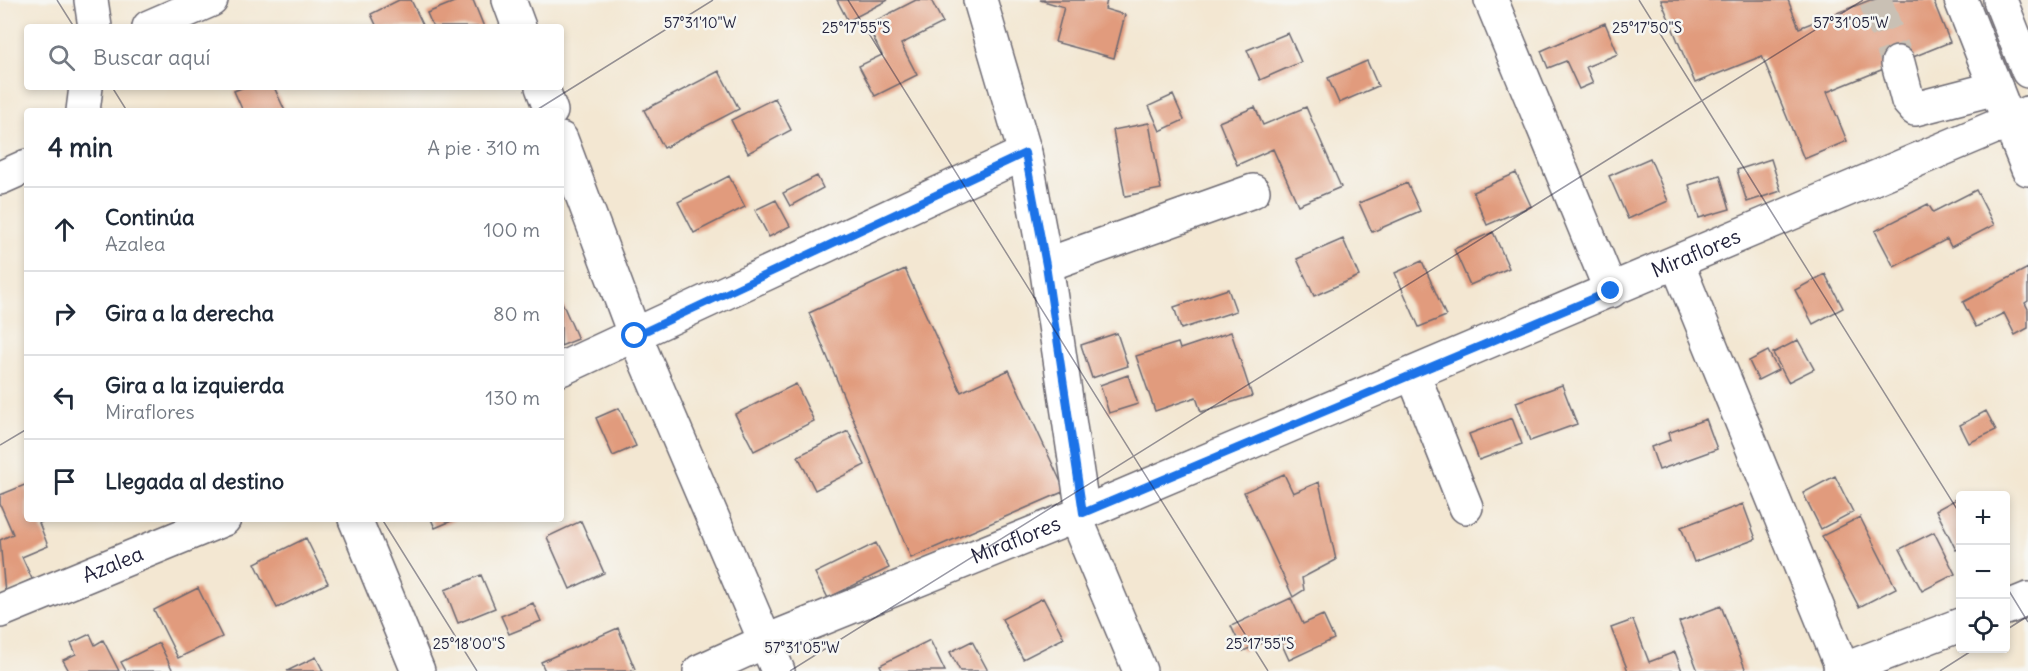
<!DOCTYPE html>
<html lang="es">
<meta charset="utf-8">
<style>
body{margin:0;font-family:Delius,sans-serif;background:#f6f6f7;color:#1f2937}
.controls{position:absolute;right:18px;bottom:18px;display:grid;overflow:hidden;border-radius:6px;box-shadow:0 3px 9px #0003}
.controls button{width:54px;height:54px;display:grid;place-items:center;padding:0;border:0;border-bottom:2px solid #e0e1e3;background:#fff;color:#1f2937;font:30px sans-serif}
.stop{position:absolute;width:18px;height:18px;margin:-14px;border:4px solid #1a73e8;border-radius:50%;background:#fff}
.stop.end{background:#1a73e8;border-color:#fff;box-shadow:0 2px 6px #0008}
.list{margin:0;padding:0;list-style:none}
h2{display:flex;justify-content:space-between;align-items:center;height:78px;margin:0;padding:0 24px;font-size:26px}
h2 small{font-size:20px;font-weight:400;color:#747a83}
.list li{display:grid;grid-template-columns:39px 1fr auto;gap:18px;align-items:center;box-sizing:border-box;height:84px;padding:0 24px;border-top:2px solid #e0e1e3}
.list b{display:block;font-size:22px;white-space:nowrap}
.list p{margin:0;font-size:20px;white-space:nowrap;color:#747a83}
.list em{font-size:20px;font-style:normal;color:#747a83}
.icon{flex:none;width:33px;height:33px;fill:none;stroke:currentColor;stroke-width:2;stroke-linecap:round;stroke-linejoin:round}
.map{position:relative;flex:none;width:2028px;height:671px;overflow:hidden}
.search{position:absolute;background:#fff;box-shadow:0 3px 9px #0003;left:24px;top:24px;width:540px;height:66px;display:flex;align-items:center;gap:15px;box-sizing:border-box;padding:0 21px;border-radius:6px;color:#747a83;font-size:22px}
.panel{position:absolute;background:#fff;box-shadow:0 3px 9px #0003;left:24px;top:108px;width:540px;height:414px;border-radius:6px}
.map>svg:first-child{display:block}
.building{fill:#e19b7d}
.lines{fill:none;stroke-linecap:round;stroke-linejoin:round}
.minor-tunnel{stroke:#c9c0b4;stroke-width:33;stroke-dasharray:33 16;stroke-linecap:butt}
.minor-casing{stroke:#6b6770;stroke-width:36}
.major-casing{stroke:#6b6770;stroke-width:36}
.minor{stroke:#fff;stroke-width:33}
.major{stroke:#fff;stroke-width:33}
.route{stroke:#1a73e8;stroke-width:8}
.ticks{fill:none;stroke:#22223b;stroke-width:1.5;stroke-opacity:0.45}
.labels{text-anchor:middle;stroke-width:5;stroke-linejoin:round;paint-order:stroke}
.street-label{font-size:21px;fill:#22223b;stroke:#f6f6f2}
.ticks-label{font-size:15px;text-anchor:middle;fill:#22223b;stroke:#f6f6f2;stroke-width:5;stroke-linejoin:round;paint-order:stroke}
</style>
<div class="map">
<svg width="2028" height="671" viewBox="0 0 2028 671">
<rect width="100%" height="100%" fill="#f6f6f2"/>
<filter id="ink" filterUnits="userSpaceOnUse"><feTurbulence type="fractalNoise" baseFrequency=".0167" numOctaves="2"/><feDisplacementMap in="SourceGraphic" scale="12" xChannelSelector="R" yChannelSelector="G"/><feConvolveMatrix kernelMatrix="1 2 1 2 8 2 1 2 1" color-interpolation-filters="sRGB"/></filter>
<filter id="wash" filterUnits="userSpaceOnUse"><feTurbulence type="fractalNoise" baseFrequency=".008" numOctaves="4" result="noise"/><feDisplacementMap in="SourceGraphic" scale="24" xChannelSelector="R" yChannelSelector="G"/><feGaussianBlur stdDeviation="1.35" result="paint"/><feColorMatrix in="noise" values="0 0 0 0 0 0 0 0 0 0 0 0 0 0 0 0 0 1.4 0 .05"/><feComposite in="paint" operator="in"/></filter>
<g filter="url(#wash)">
<rect width="100%" height="100%" fill="#f3e7d2"/>
<g id="blocks">
<path class="building" d="M399 0H411L424 27H377L371 14Z
M459 0H473L484 27H433L427 13Z
M837 0H888L848 21Z
M916 0H931L943 23 901 44 917 75 875 96 859 66 882 55 867 25Z
M1040 0H1107L1105 9 1125 15 1114 58 1055 42 1064 7Z
M1661 0H1788L1799 28 1870 0H1933L1950 42 1827 92 1847 141 1804 159 1762 56 1695 83Z
M1605 23 1618 54 1586 67 1593 83 1579 89 1566 61 1548 68 1541 51Z
M1288 33 1301 62 1260 80 1247 50Z
M1367 61 1378 86 1339 103 1328 78Z
M719 71 739 109 664 148 644 110Z
M244 87H274L285 111H237L242 109 234 91Z
M1173 95 1184 120 1160 131 1149 106Z
M775 98 791 130 748 153 731 120Z
M1255 107 1263 125 1306 107 1341 187 1298 205 1273 149 1237 165 1219 122Z
M1149 123 1161 189 1125 196 1113 130Z
M1650 158 1668 201 1628 219 1609 176Z
M1771 159 1781 191 1747 202 1737 170Z
M1516 173 1531 206 1487 225 1473 192Z
M1720 175 1730 209 1699 218 1689 185Z
M729 176 745 207 694 233 678 202Z
M817 176 823 188 790 206 783 193Z
M1407 183 1420 211 1372 232 1359 203Z
M1976 190 1994 225 1951 247 1947 239 1894 267 1875 231 1928 204 1933 212Z
M776 200 790 226 769 237 755 210Z
M1493 232 1509 268 1470 285 1454 249Z
M1343 239 1359 276 1314 296 1297 259Z
M1422 261 1446 316 1419 327 1395 273Z
M2028 268V301L2025 303 2028 309V328L2015 335 2004 313 1976 327 1963 302Z
M905 269 961 392 1009 370 1065 491 911 558 809 313Z
M1825 274 1843 308 1813 324 1795 290Z
M1228 289 1236 311 1181 329 1174 307Z
M561 300 578 339 561 346Z
M1231 332 1252 396 1201 412 1196 397 1155 411 1136 356 1178 343 1180 349Z
M1117 333 1128 366 1092 378 1081 345Z
M1798 340 1814 369 1788 382 1773 353Z
M1768 351 1778 370 1758 380 1749 361Z
M1128 375 1138 404 1109 413 1100 385Z
M796 384 814 421 754 451 735 414Z
M1562 385 1577 424 1530 441 1516 402Z
M619 408 636 446 613 456 596 418Z
M1986 411 1996 430 1969 443 1960 425Z
M1512 418 1522 444 1479 460 1469 434Z
M1706 419 1717 449 1659 470 1651 447 1670 440 1668 433Z
M848 431 865 465 815 490 798 456Z
M1284 474 1293 493 1319 482 1336 560 1302 578 1304 590 1293 597 1244 492Z
M1835 476 1853 512 1821 529 1803 493Z
M27 484V519H48L39 523 48 546 22 557 32 579 5 593 0 540 13 534 0 504V495Z
M1960 497V548L1956 550 1936 510Z
M1743 504 1756 539 1694 562 1681 527Z
M1860 517 1896 588 1859 607 1822 536Z
M431 519H456L435 528Z
M581 521 604 573 570 589 547 537Z
M1934 532 1955 574 1922 591 1900 549Z
M306 538 328 583 277 608 255 563Z
M876 543 889 568 828 598 815 573Z
M481 575 495 608 458 623 445 590Z
M198 588 222 637 178 658 154 610Z
M1043 598 1064 638 1023 659 1002 619Z
M1291 598 1303 624 1323 615 1334 639 1289 660 1278 636 1243 651 1231 626Z
M533 603 541 621 509 634 501 616Z
M1721 606 1746 671H1698L1679 622Z
M1633 620 1649 662 1675 652 1682 671H1628L1611 628Z
M618 628 635 669 630 671H545L541 662Z
M90 634 95 645 103 640 119 671H69L63 660 76 654 71 643Z
M930 640 945 671H883L880 665Z
M972 641 988 671H960L950 652Z
M159 643 173 671H126L121 662Z
M316 657 323 671H287Z"/>
</g>
</g>
<g filter="url(#ink)">
<use href="#blocks" fill-opacity="0" stroke="#6b6770" stroke-width="1.5"/>
<g class="lines">
<path class="minor-tunnel" d="M1875 0 1898 63"/>
<g class="minor-casing">
<g id="minor">
<path d="M91 0 95 27"/>
<path d="M509 0 519 27"/>
<path d="M980 0 1025 153 1046 265 1083 513"/>
<path d="M1491 0 1611 291"/>
<path d="M1898 63 1908 101 1915 109 1996 88"/>
<path d="M542 87 551 111"/>
<path d="M561 139 635 336 778 671"/>
<path d="M1677 263 1843 670"/>
<path d="M1046 265 1253 191"/>
<path d="M561 369 1025 153"/>
<path d="M1413 374 1466 507"/>
<path d="M1075 516 1140 671"/>
<path d="M355 519 418 671"/>
<path d="M2006 608 2028 599"/>
<path id="s1" d="M0 611 224 519"/>
<path id="s2" d="M700 671 764 642 1083 513 2028 113"/>
<path d="M1840 671 1960 625"/>
</g>
</g>
<g class="major-casing">
<path id="major" d="M1961 0 2028 169
M2000 0 2028 71
M149 27 211 0
M83 111 86 87
M0 178 27 166"/>
</g>
<use href="#minor" class="minor"/>
<use href="#major" class="major"/>
</g>
</g>
<g class="lines" filter="url(#ink)">
<path class="route" d="M635 336 1025 153 1046 265 1083 513 1611 291"/>
</g>
<path class="ticks" d="M57 0 74 27M848 0 1268 671M1639 0 1960 514M112 87 127 111M535 111 713 0M0 445 27 429M382 519 477 671M2006 586 2028 622M2006 630 2028 616M790 671 1863 0M1940 671 1976 648"/>
<g class="labels">
<g class="street-label">
<text dy="7" stroke="none"><textPath href="#s2" startOffset="1080">Miraflores</textPath></text>
<text dy="7" stroke="none"><textPath href="#s2" startOffset="342">Miraflores</textPath></text>
<text dy="7" stroke="none"><textPath href="#s1" startOffset="122">Azalea</textPath></text>
</g>
</g>
<g class="ticks-label">
<text x="700" y="28">57°31'10"W</text>
<text x="1851" y="28">57°31'05"W</text>
<text x="1647" y="33">25°17'50"S</text>
<text x="856" y="33">25°17'55"S</text>
<text x="469" y="649">25°18'00"S</text>
<text x="1260" y="649">25°17'55"S</text>
<text x="802" y="653">57°31'05"W</text>
</g>
</svg>
<div class="controls">
<button>+</button>
<button>−</button>
<button><svg class="icon" aria-label="locate" viewBox="0 0 24 24"><circle cx="12" cy="12" r="6"/><path d="M12 2v4M12 18v4M2 12h4M18 12h4"/></svg></button>
</div>
<div class="stop" style="left:635px;top:336px"></div>
<div class="stop end" style="left:1611px;top:291px"></div>
<div class="search"><svg class="icon" aria-label="search" viewBox="0 0 24 24"><circle cx="10" cy="10" r="6"/><path d="M15 15l6 6"/></svg>Buscar aquí</div>
<section class="panel">
<h2>4 min<small>A pie · 310 m</small></h2>
<ul class="list">
<li><svg class="icon" aria-label="ahead" viewBox="0 0 24 24"><path d="M12 20V5M6 11l6-6 6 6"/></svg><div><b>Continúa</b><p>Azalea</p></div><em>100 m</em></li>
<li><svg class="icon" aria-label="right" viewBox="0 0 24 24"><path d="M7 20v-9h11M14 6l5 5-5 5"/></svg><div><b>Gira a la derecha</b></div><em>80 m</em></li>
<li><svg class="icon" aria-label="left" viewBox="0 0 24 24"><path d="M17 20v-9H6M10 6l-5 5 5 5"/></svg><div><b>Gira a la izquierda</b><p>Miraflores</p></div><em>130 m</em></li>
<li><svg class="icon" aria-label="arrive" viewBox="0 0 24 24"><path d="M6 21V4h12l-3 4 3 4H6"/></svg><div><b>Llegada al destino</b></div></li>
</ul>
</section>
</div>
